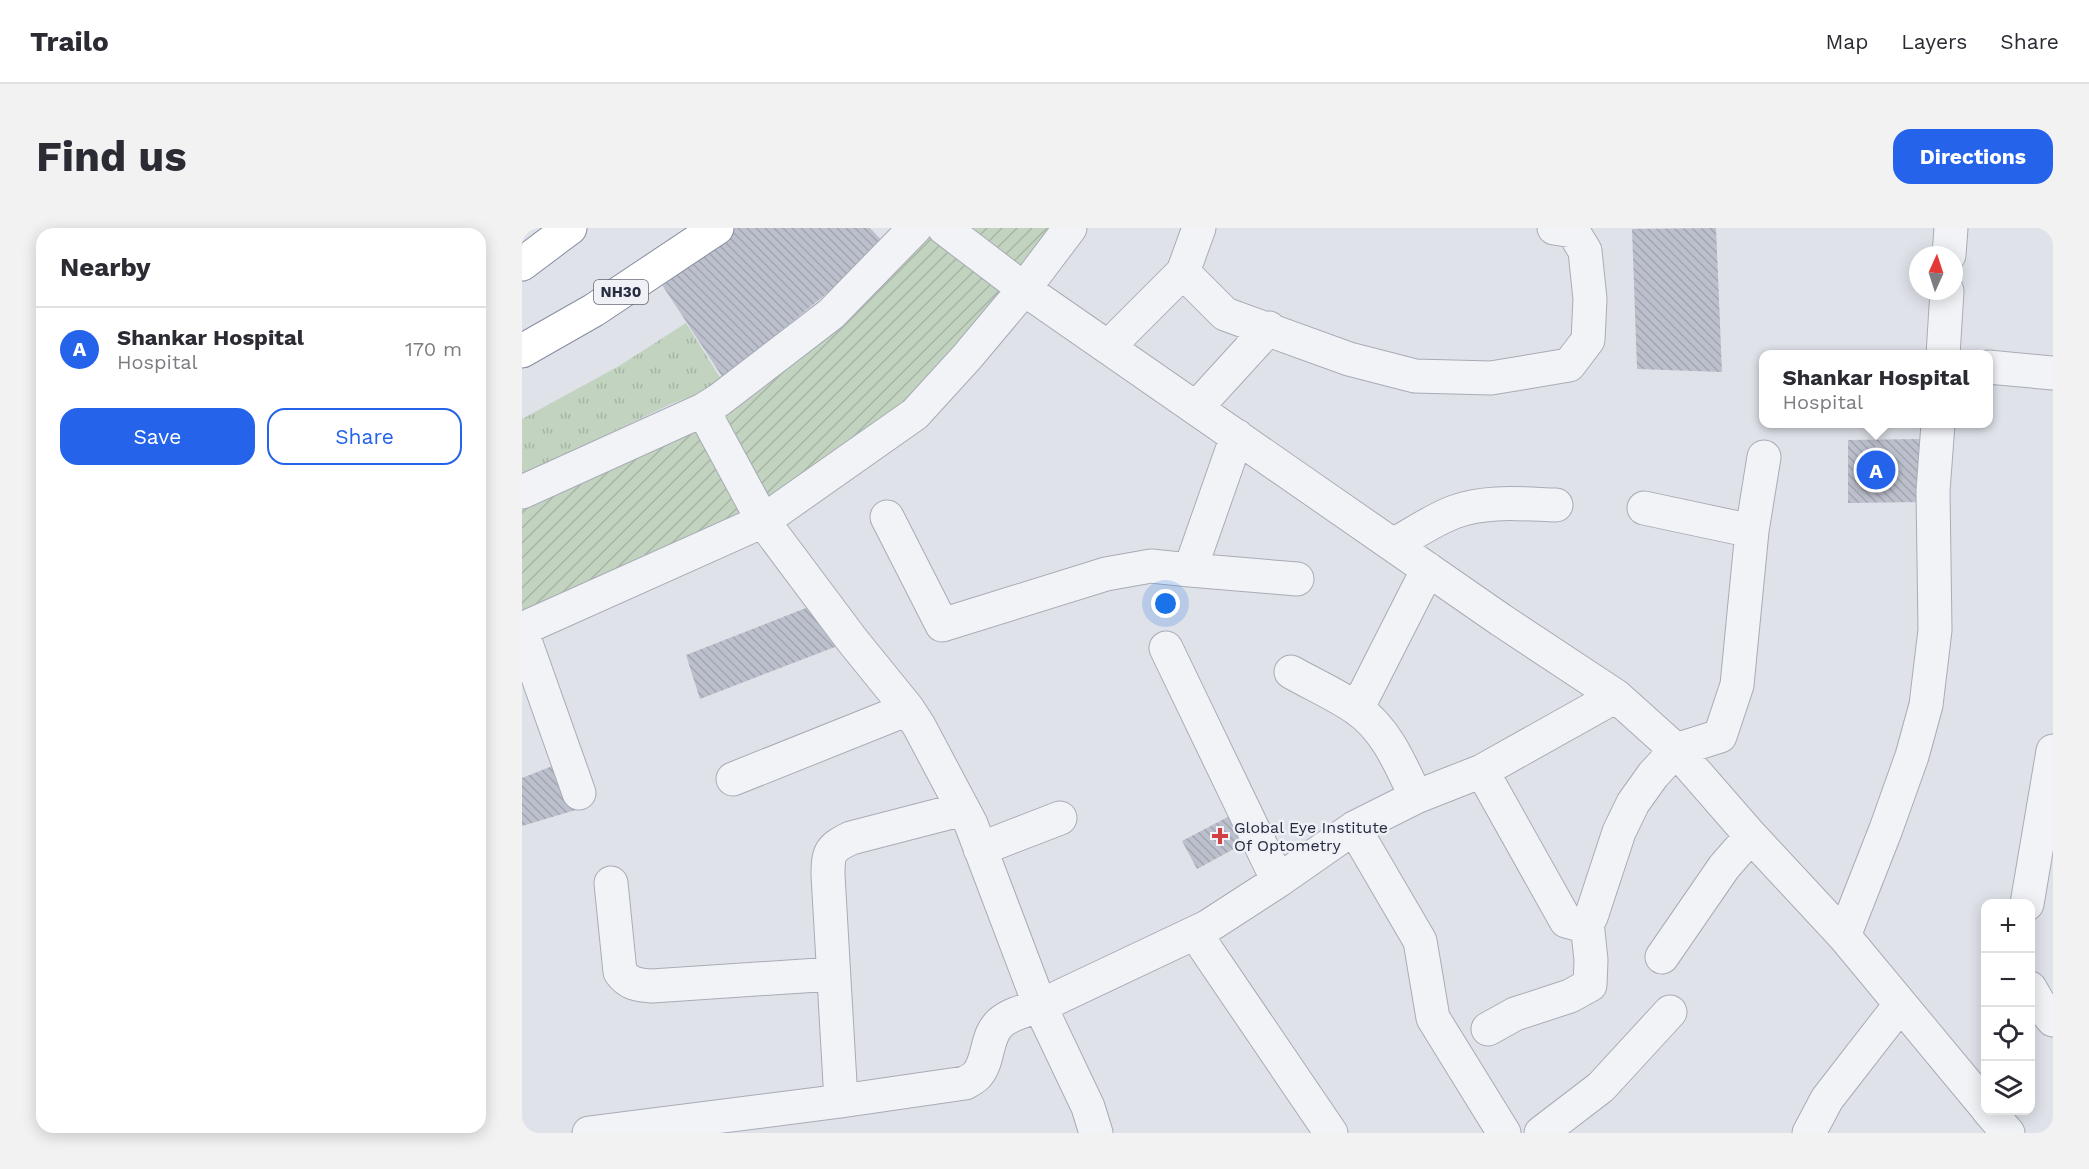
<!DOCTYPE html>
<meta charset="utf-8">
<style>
body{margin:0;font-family:"Work Sans",sans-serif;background:#f2f2f3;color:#2b2b33}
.controls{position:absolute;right:18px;bottom:18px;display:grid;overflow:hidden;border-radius:12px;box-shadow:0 3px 15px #0003}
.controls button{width:54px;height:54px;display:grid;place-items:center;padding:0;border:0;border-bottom:2px solid #e1e1e2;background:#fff;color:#2b2b33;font:30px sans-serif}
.compass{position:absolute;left:1387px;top:18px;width:54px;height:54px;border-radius:50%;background:#fff;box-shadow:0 3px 15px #0003;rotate:3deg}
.you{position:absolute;left:644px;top:376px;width:21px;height:21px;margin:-15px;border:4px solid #fff;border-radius:50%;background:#1a73e8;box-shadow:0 0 0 9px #1a73e833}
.badge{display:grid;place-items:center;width:39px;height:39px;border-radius:50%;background:#2563eb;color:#fff;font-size:20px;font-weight:700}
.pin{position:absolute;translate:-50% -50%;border:3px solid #fff;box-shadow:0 2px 6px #0006}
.popup{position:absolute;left:1237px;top:122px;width:234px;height:78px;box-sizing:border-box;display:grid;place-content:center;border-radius:12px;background:#fff;filter:drop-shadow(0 2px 4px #0005);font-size:20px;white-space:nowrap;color:#7c7c81}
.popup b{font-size:22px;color:#2b2b33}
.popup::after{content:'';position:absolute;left:50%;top:100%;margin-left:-12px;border:12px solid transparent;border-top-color:#fff}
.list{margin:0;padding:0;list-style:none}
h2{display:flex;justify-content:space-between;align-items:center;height:78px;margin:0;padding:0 24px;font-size:26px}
h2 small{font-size:20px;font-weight:400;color:#7c7c81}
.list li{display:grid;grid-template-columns:39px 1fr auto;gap:18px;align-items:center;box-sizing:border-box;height:84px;padding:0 24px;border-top:2px solid #e1e1e2}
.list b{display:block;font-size:22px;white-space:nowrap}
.list p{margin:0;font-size:20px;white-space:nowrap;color:#7c7c81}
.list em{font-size:20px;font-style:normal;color:#7c7c81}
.actions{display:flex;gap:12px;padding:18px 24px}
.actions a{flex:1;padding:14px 0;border:2px solid #2563eb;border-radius:18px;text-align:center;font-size:21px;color:#2563eb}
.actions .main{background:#2563eb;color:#fff}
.icon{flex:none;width:33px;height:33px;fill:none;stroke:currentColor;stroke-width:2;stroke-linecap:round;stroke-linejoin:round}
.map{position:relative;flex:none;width:1531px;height:905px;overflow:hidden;border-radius:18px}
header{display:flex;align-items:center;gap:36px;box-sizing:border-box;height:84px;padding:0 30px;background:#fff;border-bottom:2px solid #e1e1e2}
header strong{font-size:28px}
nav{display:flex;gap:33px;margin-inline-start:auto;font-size:21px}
.intro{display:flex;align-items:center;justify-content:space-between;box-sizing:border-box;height:144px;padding:0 36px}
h1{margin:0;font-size:42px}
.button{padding:15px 27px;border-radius:18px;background:#2563eb;color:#fff;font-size:21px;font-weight:700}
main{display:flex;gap:36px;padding:0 36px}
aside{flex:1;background:#fff;border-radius:18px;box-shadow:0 3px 15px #0003}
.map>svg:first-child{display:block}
.grass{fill:url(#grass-tufts)}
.garden{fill:url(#garden-furrows)}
.building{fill:url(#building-back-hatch)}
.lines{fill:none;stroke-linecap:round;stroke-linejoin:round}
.minor-casing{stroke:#a8acb6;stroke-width:35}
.highway-casing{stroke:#868da0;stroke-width:35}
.minor{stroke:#f2f3f7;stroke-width:33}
.highway{stroke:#fff;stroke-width:33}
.poi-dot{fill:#d14042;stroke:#eff1f6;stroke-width:2}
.labels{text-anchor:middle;stroke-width:5;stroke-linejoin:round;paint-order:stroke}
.shield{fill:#eff1f6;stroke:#636877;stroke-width:1.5}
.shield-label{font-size:15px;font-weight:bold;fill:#272d40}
.poi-label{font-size:16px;fill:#272d40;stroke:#eff1f6;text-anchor:start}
</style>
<header>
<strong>Trailo</strong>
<nav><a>Map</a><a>Layers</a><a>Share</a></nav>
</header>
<div class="intro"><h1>Find us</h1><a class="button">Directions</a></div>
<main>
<aside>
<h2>Nearby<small></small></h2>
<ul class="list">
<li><span class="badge">A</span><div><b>Shankar Hospital</b><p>Hospital</p></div><em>170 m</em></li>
</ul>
<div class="actions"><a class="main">Save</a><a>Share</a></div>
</aside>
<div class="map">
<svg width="1531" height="905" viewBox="0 0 1531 905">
<defs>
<pattern id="grass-tufts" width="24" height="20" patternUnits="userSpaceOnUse" patternTransform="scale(1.5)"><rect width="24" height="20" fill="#c2d3c0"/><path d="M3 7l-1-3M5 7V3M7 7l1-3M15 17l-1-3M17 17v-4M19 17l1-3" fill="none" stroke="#a7b5a6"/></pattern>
<pattern id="garden-furrows" width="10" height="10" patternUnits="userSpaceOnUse" patternTransform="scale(1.5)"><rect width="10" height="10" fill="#c2d3c0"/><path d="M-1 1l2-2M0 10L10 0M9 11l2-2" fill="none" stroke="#a7b5a6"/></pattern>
<pattern id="building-back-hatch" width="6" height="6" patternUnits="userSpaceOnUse" patternTransform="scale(1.5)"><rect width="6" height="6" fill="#bcc0cc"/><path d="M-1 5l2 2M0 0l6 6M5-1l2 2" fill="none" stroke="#a2a5b0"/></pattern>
</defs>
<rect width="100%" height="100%" fill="#dfe2e9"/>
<path class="grass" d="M164 95 202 156 149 176 0 247V191L97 138Z"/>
<path class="garden" d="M394 0H548L445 129 241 293 196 175Z
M172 201 224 285 0 387V278Z"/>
<path class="building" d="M187 0H348L364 17 201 150 131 43Z
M1194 0 1200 144 1115 141 1110 1Z
M1398 211 1399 274 1326 275V212Z
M289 378 318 417 178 471 164 427Z
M38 535 57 581 0 598V550Z
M719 582 734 609 675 641 660 613Z"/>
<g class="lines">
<g class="minor-casing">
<path id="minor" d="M422 0 502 61 979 392 1094 468 1154 522 1229 608 1322 708 1464 879
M1427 27 1429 0
M661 44 703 86 827 131 893 148 969 150 1047 137 1066 112 1068 71 1063 23 1051 3 1032 0
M586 119 661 44 677 0
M1421 127 1425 63
M1466 139 1531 145
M674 180 747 100
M181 182 241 293 330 412 386 481 397 498 449 596 518 778 566 879 574 905
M0 264 181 182 197 172 309 86 393 0
M365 289 420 397 584 346 629 338 668 342 715 208
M1230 303 1242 229
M871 317C891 306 911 292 932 284 964 272 1000 276 1034 277
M668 342 775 351
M0 401 241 293 393 186 445 129 502 61 548 0
M0 404 57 565
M644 420 756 653
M769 444C790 456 815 467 835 481 865 502 879 538 894 569
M835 481 906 341
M960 543 1044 693 1059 697 1069 689 1097 604 1111 575 1131 547 1154 522 1198 508 1215 457 1230 303 1122 280
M211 551 386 481
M832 600 898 713 911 790 982 905
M458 621 538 590
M89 655 98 744C107 756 115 757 130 758L311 746
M1505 676 1531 523
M673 705 809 905
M1322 708 1364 601 1390 528 1404 477 1413 402 1411 263 1416 196
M1140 729 1202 639 1229 608
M1508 760 1516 774 1531 792
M966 801 993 786 1048 768 1068 757 1069 732 1065 694
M319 873 306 647C306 624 308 620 329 610L441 581
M1466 882 1486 905
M67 905 319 873 443 855C447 853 452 850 455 847 468 832 463 809 478 795 488 786 505 782 518 778L685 699 756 653 832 600 894 569 960 543 1094 468
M1019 905 1079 859 1148 784
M1287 905 1305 871 1378 777"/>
</g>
<g class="highway-casing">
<path id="highway" d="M0 36 48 0
M0 123 72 82 195 0"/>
</g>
<use href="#minor" class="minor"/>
<use href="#highway" class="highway"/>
</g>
<path class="poi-dot" d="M695 599h6v6h6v6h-6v6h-6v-6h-6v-6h6z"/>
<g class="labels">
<rect class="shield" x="72" y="52" width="54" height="24" rx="4.5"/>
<g class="shield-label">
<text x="99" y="69">NH30</text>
</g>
<g class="poi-label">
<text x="712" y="605">Global Eye Institute<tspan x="712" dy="18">Of Optometry</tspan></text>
</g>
</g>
</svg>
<div class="controls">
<button>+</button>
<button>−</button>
<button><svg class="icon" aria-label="locate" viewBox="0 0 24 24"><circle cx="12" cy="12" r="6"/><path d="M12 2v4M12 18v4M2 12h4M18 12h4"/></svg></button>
<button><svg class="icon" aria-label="layers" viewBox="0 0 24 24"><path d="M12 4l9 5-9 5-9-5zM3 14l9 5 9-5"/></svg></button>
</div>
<svg class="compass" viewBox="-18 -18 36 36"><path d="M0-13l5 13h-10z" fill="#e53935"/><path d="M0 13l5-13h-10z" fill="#7c7c81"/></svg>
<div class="you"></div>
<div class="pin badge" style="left:1354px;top:242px">A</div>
<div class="popup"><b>Shankar Hospital</b>Hospital</div>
</div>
</main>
